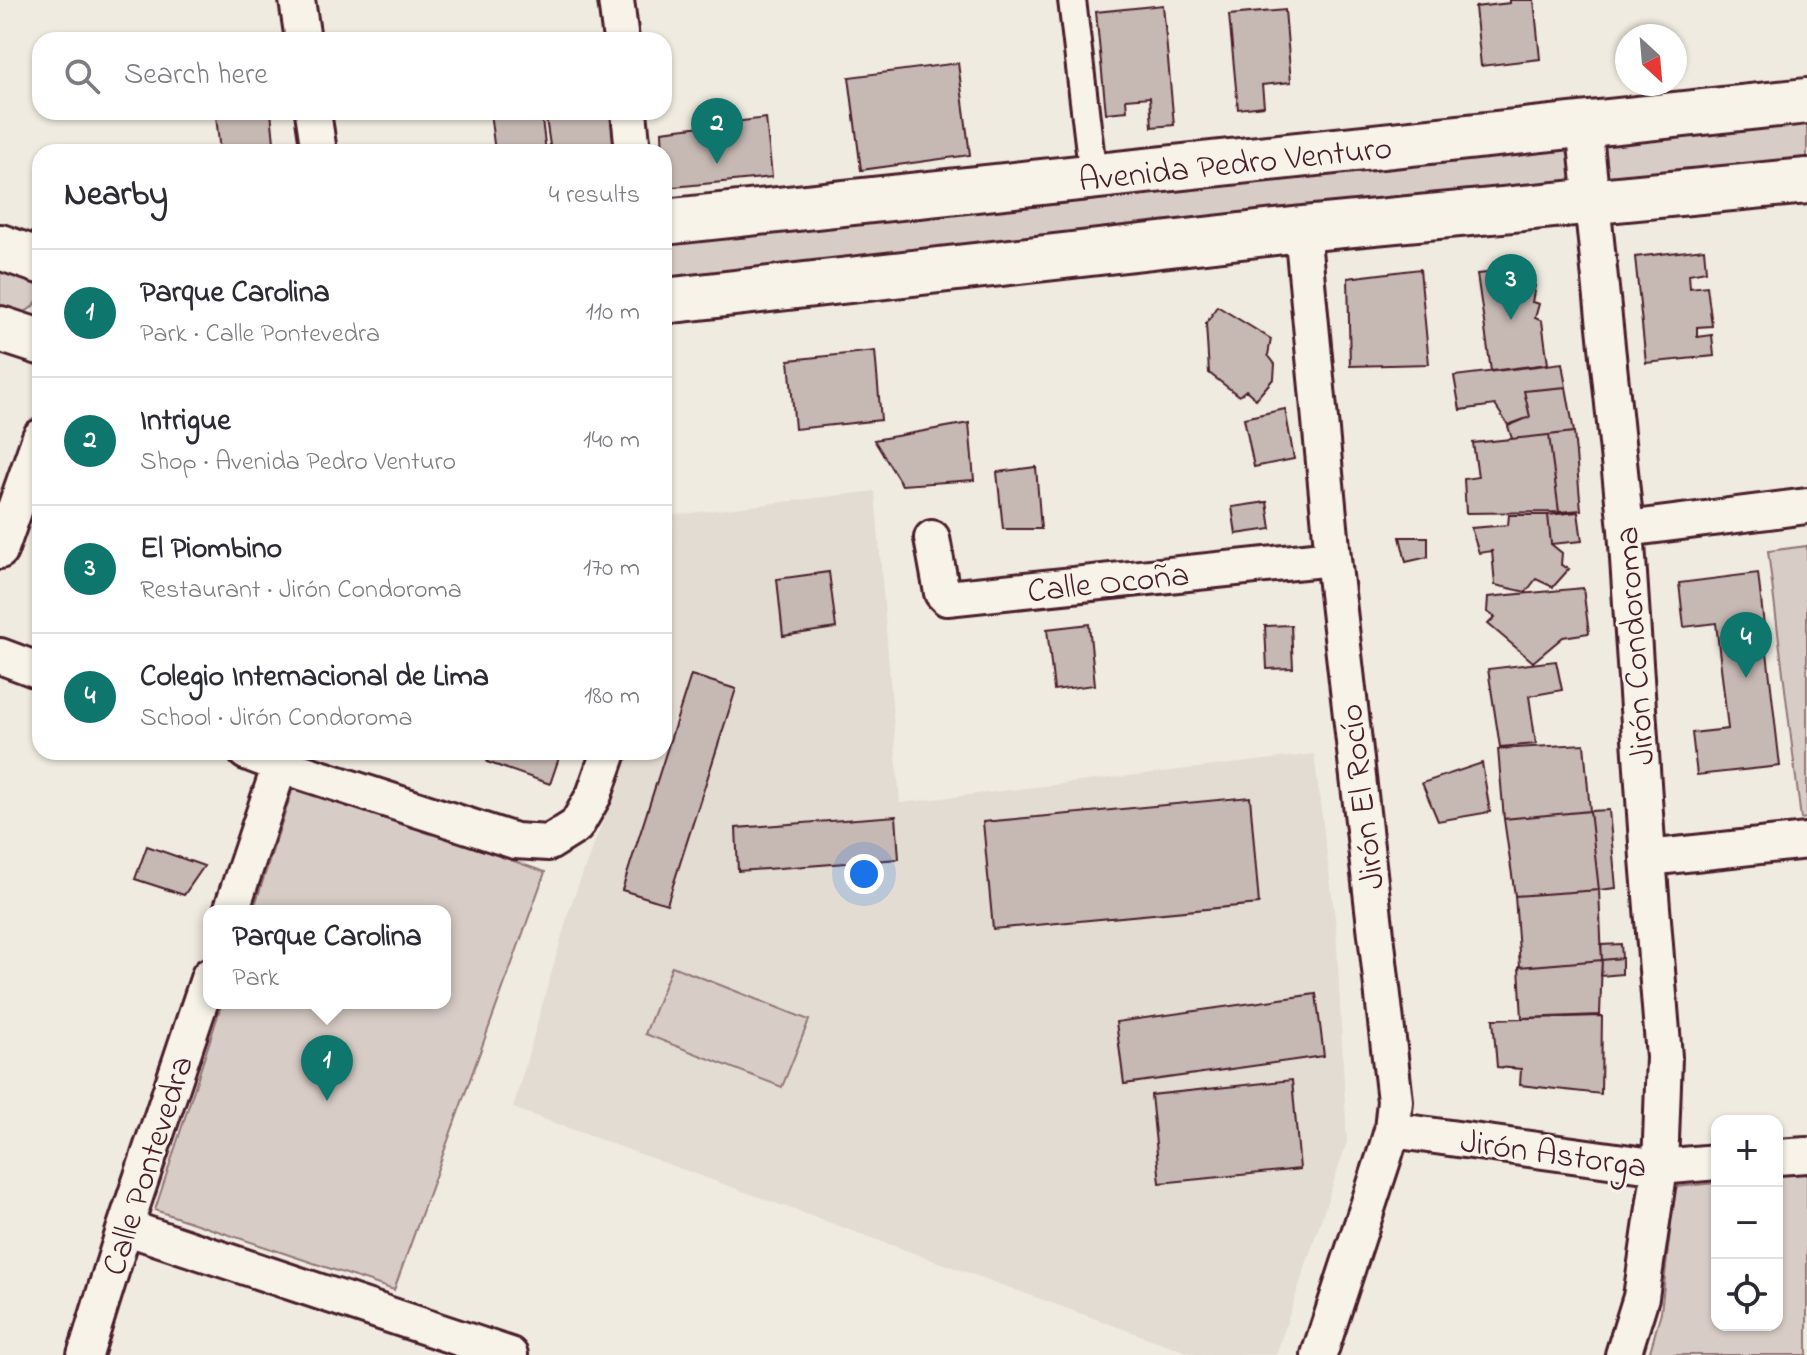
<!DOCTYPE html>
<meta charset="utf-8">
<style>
body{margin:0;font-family:"Indie Flower",sans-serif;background:#f7f7f7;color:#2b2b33}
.controls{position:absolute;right:24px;bottom:24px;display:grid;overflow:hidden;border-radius:16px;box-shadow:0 2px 6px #0004}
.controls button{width:72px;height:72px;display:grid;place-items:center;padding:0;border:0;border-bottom:2px solid #e1e1e2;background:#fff;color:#2b2b33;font:40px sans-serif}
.compass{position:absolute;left:1615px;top:24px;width:72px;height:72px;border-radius:50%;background:#fff;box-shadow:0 2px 6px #0004;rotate:154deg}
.you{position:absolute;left:864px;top:874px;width:28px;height:28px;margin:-20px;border:6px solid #fff;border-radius:50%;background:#1a73e8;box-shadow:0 0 0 12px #1a73e833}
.badge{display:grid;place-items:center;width:52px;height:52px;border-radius:50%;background:#0f766e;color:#fff;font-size:26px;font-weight:700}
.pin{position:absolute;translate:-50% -66px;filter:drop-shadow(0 2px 4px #0008)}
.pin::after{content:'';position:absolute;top:42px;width:28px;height:24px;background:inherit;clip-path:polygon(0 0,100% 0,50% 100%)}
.popup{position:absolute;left:203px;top:905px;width:248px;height:104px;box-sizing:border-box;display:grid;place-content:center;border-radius:16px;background:#fff;filter:drop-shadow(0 2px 6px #0005);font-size:26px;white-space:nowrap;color:#7c7c81}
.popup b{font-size:30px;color:#2b2b33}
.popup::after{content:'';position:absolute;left:50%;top:100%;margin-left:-16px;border:16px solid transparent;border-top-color:#fff}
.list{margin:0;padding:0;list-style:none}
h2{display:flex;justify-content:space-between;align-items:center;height:104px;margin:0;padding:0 32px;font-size:34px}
h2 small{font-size:26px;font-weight:400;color:#7c7c81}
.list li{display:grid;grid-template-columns:52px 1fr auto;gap:24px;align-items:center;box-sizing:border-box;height:128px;padding:0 32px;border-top:2px solid #e1e1e2}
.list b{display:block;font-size:30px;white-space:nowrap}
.list p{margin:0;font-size:26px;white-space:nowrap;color:#7c7c81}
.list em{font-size:26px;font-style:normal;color:#7c7c81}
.icon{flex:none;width:44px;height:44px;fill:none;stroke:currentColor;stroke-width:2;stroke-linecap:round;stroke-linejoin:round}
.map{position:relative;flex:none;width:1807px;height:1355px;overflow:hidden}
.search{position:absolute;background:#fff;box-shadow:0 2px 6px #0004;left:32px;top:32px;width:640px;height:88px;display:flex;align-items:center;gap:20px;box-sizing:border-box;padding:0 28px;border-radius:24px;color:#7c7c81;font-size:30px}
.panel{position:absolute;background:#fff;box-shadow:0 2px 6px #0004;left:32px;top:144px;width:640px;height:616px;border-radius:24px}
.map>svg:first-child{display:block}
.built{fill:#e3dcd2}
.green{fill:#d8cdc6;stroke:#917678;stroke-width:2}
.building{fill:#c6b8b3;stroke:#4a1f2b;stroke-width:2}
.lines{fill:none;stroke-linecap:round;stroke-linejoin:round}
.pedestrian-casing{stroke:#4a1f2b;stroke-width:32}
.minor-casing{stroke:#4a1f2b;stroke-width:40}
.secondary-casing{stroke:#4a1f2b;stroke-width:50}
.pedestrian{stroke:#f7f3e8;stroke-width:26}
.minor{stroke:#f7f3e8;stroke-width:34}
.secondary{stroke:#f7f3e8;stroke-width:44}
.labels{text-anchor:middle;stroke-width:6;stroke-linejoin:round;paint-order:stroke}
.street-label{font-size:34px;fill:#4a1f2b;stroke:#f7f3e8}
</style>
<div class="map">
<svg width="1807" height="1355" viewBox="0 0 1807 1355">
<rect width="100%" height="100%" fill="#f0ebe0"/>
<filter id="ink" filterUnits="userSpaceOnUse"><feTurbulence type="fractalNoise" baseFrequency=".0125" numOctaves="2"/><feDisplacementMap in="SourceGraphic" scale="16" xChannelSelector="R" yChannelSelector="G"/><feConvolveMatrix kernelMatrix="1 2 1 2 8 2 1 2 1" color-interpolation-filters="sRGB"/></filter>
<g filter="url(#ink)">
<path class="built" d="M875 491 900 803 1314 754 1336 925 1347 1142 1276 1355H1195L513 1108 570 907 629 752H664V654L668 642 674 515Z"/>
<path class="green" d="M1807 117V163L1604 181 1597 144Z
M1565 137 1583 181 675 292 664 228Z
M0 264C18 271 40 274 40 296 31 314 18 316 0 314Z
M1807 546V818L1801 819 1768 551Z
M294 785 545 872 394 1290 155 1210 222 1003H445V911H253Z
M672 966 809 1020 782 1087 645 1034Z
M1807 1173V1355H1649L1661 1312 1675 1187 1717 1183V1325H1777V1176Z"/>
<path class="building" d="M1510 0H1534L1540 59 1481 66 1475 7 1510 3Z
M1163 5 1174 125 1152 127 1150 97 1126 99 1127 111 1106 113 1096 12Z
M1285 10 1291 82 1262 85 1264 106 1238 109 1229 15Z
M958 63 970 155 861 170 849 77Z
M257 112H271L275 152H220L216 116Z
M490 112H541L546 152H495Z
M545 112H610L616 152H551Z
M766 118 772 177 664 188 662 131Z
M1704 249 1706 271 1689 274 1690 288 1707 286 1712 326 1697 327V337L1712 335 1714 356 1646 363 1635 257Z
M1420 269 1429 364 1350 366 1348 278Z
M1525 270 1535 286 1532 302 1539 304 1535 318 1542 321 1548 364 1491 371 1477 274Z
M1217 306 1271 339 1268 355 1275 364 1274 378 1256 399 1246 390 1239 396 1209 373 1206 324Z
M875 351 881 420 795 429 789 360Z
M1562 363 1566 387 1524 391 1530 417 1508 425 1495 405 1460 410 1454 376Z
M1566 387 1574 432 1512 439 1508 426 1530 417 1524 391Z
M1285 409 1294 459 1254 467 1244 418Z
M969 423 974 480 902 485 874 440Z
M1574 432 1581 510 1559 512 1549 435Z
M1549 435 1559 512 1466 513 1464 479 1478 477 1473 443Z
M1036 467 1041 529H1003L997 472Z
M1267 502 1271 529 1236 534 1232 507Z
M1578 512 1582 541 1551 544 1548 515Z
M1509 515H1548L1551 544 1562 553 1561 565 1569 569 1553 587 1536 579 1526 592 1495 585 1492 551 1479 553 1471 528 1508 525Z
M1400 537H1428V557L1406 562Z
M829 572 836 628 783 636 777 579Z
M1758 573 1780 766 1697 775 1692 733 1728 729 1716 623 1684 627 1679 583Z
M1583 588 1589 633 1563 637 1533 662 1488 624 1495 617 1487 612 1488 597Z
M1089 624 1095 685 1054 690 1047 629Z
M1291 625 1293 668 1267 669 1265 626Z
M1556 661 1562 690 1529 696 1536 744 1500 747 1488 669Z
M691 675 736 689 667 904 622 890Z
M1584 744 1590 811 1504 819 1498 749Z
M490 752H561L550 784 487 762Z
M1482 763 1490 812 1438 821 1422 783Z
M1250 797 1259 904 993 929 983 822Z
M1609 810 1616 888 1599 890 1590 811Z
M1590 811 1599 890 1515 896 1504 819Z
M896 816 899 859 738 871 736 828Z
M147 846 204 866 184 895 135 879Z
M1599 890 1602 960 1520 967 1515 896Z
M1621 944 1622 958 1602 960 1601 945Z
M1622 958V974L1601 976 1602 960Z
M1602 960 1600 1015 1522 1018 1519 967Z
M1316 994 1324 1056 1124 1084 1116 1022Z
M1602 1016 1601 1094 1520 1085 1521 1069 1497 1067 1493 1019Z
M1292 1080 1300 1169 1160 1183 1151 1095Z"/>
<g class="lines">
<g class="pedestrian-casing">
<path id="pedestrian" d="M1072 0 1093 177"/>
</g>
<g class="minor-casing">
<path id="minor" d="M297 0 303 40
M616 0 621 40
M313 112 319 152
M629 112 633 152
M1584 125 1626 529 1648 858 1664 1057 1660 1167 1641 1297 1623 1355
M1302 229 1333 558 1395 1101 1392 1130 1385 1154 1319 1355
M1626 529 1807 506
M932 538 942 593 947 598 1333 558
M0 551 40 437
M0 656 40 671
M246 752 280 765 515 841 549 843 576 826 594 795 609 752
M1648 858 1807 841
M231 911 280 765
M1392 1130 1660 1167 1717 1162
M1777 1157 1807 1155
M125 1227 510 1355
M85 1355 125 1227 209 976"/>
</g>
<g class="secondary-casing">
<path id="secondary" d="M664 222 1807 101
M0 247 40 261
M664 301 1302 229 1807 181
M0 329 40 342"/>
</g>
<use href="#pedestrian" class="pedestrian"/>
<use href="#minor" class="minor"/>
<use href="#secondary" class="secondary"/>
</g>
</g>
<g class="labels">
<g class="street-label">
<text transform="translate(1235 162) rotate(-6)" y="12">Avenida Pedro Venturo</text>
<text transform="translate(1108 581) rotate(-6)" y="12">Calle Ocoña</text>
<text transform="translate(1633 646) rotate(-94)" y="12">Jirón Condoroma</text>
<text transform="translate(1360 797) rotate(-97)" y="12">Jirón El Rocío</text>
<text transform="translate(1554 1152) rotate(8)" y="12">Jirón Astorga</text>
<text transform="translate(146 1165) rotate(-72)" y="12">Calle Pontevedra</text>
</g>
</g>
</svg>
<div class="controls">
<button>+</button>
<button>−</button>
<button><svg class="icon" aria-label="locate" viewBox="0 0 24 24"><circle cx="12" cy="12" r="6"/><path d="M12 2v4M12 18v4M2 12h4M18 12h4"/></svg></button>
</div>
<svg class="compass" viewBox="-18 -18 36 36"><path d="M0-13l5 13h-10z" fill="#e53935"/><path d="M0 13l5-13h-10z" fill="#7c7c81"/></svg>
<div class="you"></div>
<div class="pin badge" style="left:327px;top:1101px">1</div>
<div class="popup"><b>Parque Carolina</b>Park</div>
<div class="pin badge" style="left:717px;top:164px">2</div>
<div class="pin badge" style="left:1511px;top:320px">3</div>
<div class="pin badge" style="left:1746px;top:678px">4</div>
<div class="search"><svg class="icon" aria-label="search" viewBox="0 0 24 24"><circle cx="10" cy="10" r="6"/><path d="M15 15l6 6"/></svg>Search here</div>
<section class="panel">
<h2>Nearby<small>4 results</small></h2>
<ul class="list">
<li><span class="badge">1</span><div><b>Parque Carolina</b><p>Park · Calle Pontevedra</p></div><em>110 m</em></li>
<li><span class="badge">2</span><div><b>Intrigue</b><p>Shop · Avenida Pedro Venturo</p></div><em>140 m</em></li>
<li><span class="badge">3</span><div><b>El Piombino</b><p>Restaurant · Jirón Condoroma</p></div><em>170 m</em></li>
<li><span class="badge">4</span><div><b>Colegio Internacional de Lima</b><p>School · Jirón Condoroma</p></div><em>180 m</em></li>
</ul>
</section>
</div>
